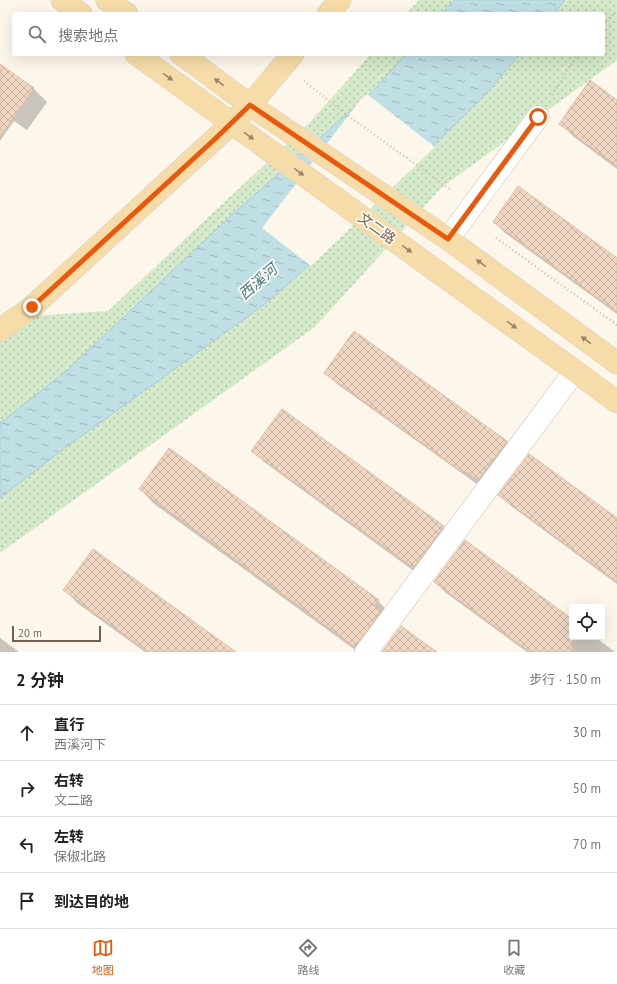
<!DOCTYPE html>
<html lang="zh">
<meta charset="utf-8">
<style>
body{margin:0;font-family:"PT Sans","Noto Sans SC",sans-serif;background:#f2f2f2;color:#222}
.controls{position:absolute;right:12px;bottom:12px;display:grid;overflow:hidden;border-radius:4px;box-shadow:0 4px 16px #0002}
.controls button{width:36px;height:36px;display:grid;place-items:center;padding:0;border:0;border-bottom:1px solid #e0e0e0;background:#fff;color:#222;font:20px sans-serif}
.scale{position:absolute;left:12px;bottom:10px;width:89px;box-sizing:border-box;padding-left:4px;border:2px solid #765e4f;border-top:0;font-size:11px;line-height:14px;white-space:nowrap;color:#765e4f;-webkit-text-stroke:3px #fefaf2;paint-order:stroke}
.stop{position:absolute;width:12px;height:12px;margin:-9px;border:3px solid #ea580c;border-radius:50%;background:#fff}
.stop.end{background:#ea580c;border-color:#fff;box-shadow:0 1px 4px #0008}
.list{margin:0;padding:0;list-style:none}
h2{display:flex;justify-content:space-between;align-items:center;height:52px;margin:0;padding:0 16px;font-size:17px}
h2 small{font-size:13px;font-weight:400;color:#767676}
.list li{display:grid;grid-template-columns:26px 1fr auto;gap:12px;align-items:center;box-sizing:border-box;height:56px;padding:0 16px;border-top:1px solid #e0e0e0}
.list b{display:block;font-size:15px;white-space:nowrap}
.list p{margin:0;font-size:13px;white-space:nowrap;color:#767676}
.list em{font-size:13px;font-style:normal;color:#767676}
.icon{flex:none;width:22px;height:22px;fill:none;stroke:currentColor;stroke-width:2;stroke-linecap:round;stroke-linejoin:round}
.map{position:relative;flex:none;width:617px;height:652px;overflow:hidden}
.search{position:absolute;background:#fff;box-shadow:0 4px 16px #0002;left:12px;right:12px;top:12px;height:44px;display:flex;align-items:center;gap:10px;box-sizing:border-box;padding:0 14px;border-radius:4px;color:#767676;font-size:15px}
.sheet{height:276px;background:#fff}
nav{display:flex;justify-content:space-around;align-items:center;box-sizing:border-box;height:56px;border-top:1px solid #e0e0e0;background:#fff;font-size:11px;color:#767676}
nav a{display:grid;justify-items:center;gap:2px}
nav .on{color:#ea580c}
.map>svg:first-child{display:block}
.green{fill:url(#green-dots)}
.water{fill:url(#water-ripples);stroke:#a7cdd6}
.pier{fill:#fcf6eb}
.shadow{fill:#0003}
.building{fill:url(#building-cross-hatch);stroke:#e2bea5}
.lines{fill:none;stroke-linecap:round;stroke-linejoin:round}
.minor-casing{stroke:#cebfb1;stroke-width:23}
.major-casing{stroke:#d9d2ce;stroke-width:23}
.path{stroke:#d6baa7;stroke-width:2.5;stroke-dasharray:1 3;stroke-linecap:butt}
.minor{stroke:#fff;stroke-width:22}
.major{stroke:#f6dca8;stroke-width:22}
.major-bridge-casing{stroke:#d9d2ce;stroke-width:23;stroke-linecap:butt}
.major-bridge{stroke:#f6dca8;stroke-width:22}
.oneway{fill:#9c846a}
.route{stroke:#ea580c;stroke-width:5}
.labels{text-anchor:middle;stroke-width:3.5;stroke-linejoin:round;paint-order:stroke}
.street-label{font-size:14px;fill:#765e4f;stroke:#fefaf2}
.water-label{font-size:15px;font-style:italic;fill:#497b88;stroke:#fefaf2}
</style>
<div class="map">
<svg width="617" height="652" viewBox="0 0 617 652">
<defs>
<pattern id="green-dots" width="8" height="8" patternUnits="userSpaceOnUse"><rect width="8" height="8" fill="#d5eaca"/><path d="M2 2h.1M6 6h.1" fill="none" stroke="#b1c1a6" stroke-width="1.8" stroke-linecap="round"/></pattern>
<pattern id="water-ripples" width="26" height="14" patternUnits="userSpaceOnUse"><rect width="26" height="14" fill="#c0dfe5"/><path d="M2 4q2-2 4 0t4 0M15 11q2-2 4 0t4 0" fill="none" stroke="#a1b8bc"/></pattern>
<pattern id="building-cross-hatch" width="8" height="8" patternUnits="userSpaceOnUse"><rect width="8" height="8" fill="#f0d7c4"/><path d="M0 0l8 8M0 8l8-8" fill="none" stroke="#c7b2a2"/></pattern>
</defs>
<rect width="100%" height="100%" fill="#fcf6eb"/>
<path class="green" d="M419 0H617V60L441 188 315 327 0 553V318L108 311 310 122 371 54H603V14H406Z"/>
<path class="water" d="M454 0H565L554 14H442Z
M406 54H520L487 93 313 262 265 304 65 448 0 498V423L66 371 236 211 372 92Z"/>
<path class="pier" d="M367 94 435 147 311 266 262 228 361 99Z"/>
<path class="shadow" d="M0 65 34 89 47 102 27 130 14 121 0 141Z
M617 101V169L574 137 560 123Z
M494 222 617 259V314L505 233Z
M355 332 507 442 518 453 490 490 478 482 477 484 337 384 326 373Z
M282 410 443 527 454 538 418 574 264 462 253 451Z
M140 489 378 601 391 614 358 652 153 503Z
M500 495 617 519V584L511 506Z
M435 582 572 620V637H595L615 652H527L446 593Z
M65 590 234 652H145L77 603Z
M0 638 19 652H0Z"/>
<path class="building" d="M0 64 34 88 0 136Z
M590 80 617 100V166L559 124Z
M518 186 617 258V312L493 222Z
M354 331 507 441 478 480 467 472 465 474 324 373Z
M282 409 444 526 414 567 407 563 251 451Z
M169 448 379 600 374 606 381 611 355 647 139 489Z
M529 454 617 518V582L498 495Z
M465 540 572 619V652H530L434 582Z
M93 549 236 652H148L63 590Z
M401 626 437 652H382Z"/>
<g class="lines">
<g class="minor-casing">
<path id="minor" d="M448 239 538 117
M366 652 575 371"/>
</g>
<g class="major-casing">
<path id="major" d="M62 0 81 14
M107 0 127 14
M328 14 340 0
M136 54 575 371 617 402
M181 54 250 105 281 126
M396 204 448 239 617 363
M0 330 32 307 231 124 250 105 293 54"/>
</g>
<path class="path" d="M603 24 617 10
M304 81 343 112 451 190
M552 95 578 54
M496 238 617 325"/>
<use href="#minor" class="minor"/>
<use href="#major" class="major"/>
<g class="major-bridge-casing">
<path id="major-bridge" d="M281 126 396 204"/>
</g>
<use href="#major-bridge" class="major-bridge"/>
</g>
<defs><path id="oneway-solid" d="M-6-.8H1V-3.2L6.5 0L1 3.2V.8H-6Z"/></defs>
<g class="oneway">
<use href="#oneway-solid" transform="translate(168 77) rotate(36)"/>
<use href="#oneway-solid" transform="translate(219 82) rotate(-144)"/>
<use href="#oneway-solid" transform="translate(249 136) rotate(36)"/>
<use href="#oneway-solid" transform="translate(299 172) rotate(36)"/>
<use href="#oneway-solid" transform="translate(407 249) rotate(36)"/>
<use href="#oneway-solid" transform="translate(481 263) rotate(-144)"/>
<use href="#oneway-solid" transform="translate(512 325) rotate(36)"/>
<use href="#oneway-solid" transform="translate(586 340) rotate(-144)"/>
</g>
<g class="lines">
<path class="route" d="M32 307 216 138 250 105 448 239 538 117"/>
</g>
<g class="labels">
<g class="street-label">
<text transform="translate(377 228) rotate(36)" y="5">文二路</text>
</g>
<g class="water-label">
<text transform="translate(258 282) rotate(-41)" y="5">西溪河</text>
</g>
</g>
</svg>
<div class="controls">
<button><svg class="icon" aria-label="locate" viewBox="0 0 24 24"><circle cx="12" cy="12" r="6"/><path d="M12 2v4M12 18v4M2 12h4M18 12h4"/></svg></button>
</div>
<div class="scale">20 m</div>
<div class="stop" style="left:538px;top:117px"></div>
<div class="stop end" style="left:32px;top:307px"></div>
<div class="search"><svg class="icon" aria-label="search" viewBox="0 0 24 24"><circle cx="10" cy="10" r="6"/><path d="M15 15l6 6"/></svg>搜索地点</div>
</div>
<section class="sheet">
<h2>2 分钟<small>步行 · 150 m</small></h2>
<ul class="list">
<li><svg class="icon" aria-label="ahead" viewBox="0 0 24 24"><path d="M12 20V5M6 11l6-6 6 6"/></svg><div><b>直行</b><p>西溪河下</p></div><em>30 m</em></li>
<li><svg class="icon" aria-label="right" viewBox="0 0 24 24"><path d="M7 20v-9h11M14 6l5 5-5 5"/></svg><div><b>右转</b><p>文二路</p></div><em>50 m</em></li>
<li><svg class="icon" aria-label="left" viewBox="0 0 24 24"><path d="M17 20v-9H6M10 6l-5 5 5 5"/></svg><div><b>左转</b><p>保俶北路</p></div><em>70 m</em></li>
<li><svg class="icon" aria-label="arrive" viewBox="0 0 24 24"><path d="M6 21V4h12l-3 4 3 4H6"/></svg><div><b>到达目的地</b></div></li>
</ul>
</section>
<nav>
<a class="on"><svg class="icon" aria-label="map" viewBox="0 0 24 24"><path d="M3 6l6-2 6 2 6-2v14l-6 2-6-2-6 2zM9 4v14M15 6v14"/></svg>地图</a>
<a><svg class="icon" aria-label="directions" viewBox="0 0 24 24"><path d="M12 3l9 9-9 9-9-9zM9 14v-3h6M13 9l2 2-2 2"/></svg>路线</a>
<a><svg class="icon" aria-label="saved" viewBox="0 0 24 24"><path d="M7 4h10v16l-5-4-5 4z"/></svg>收藏</a>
</nav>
